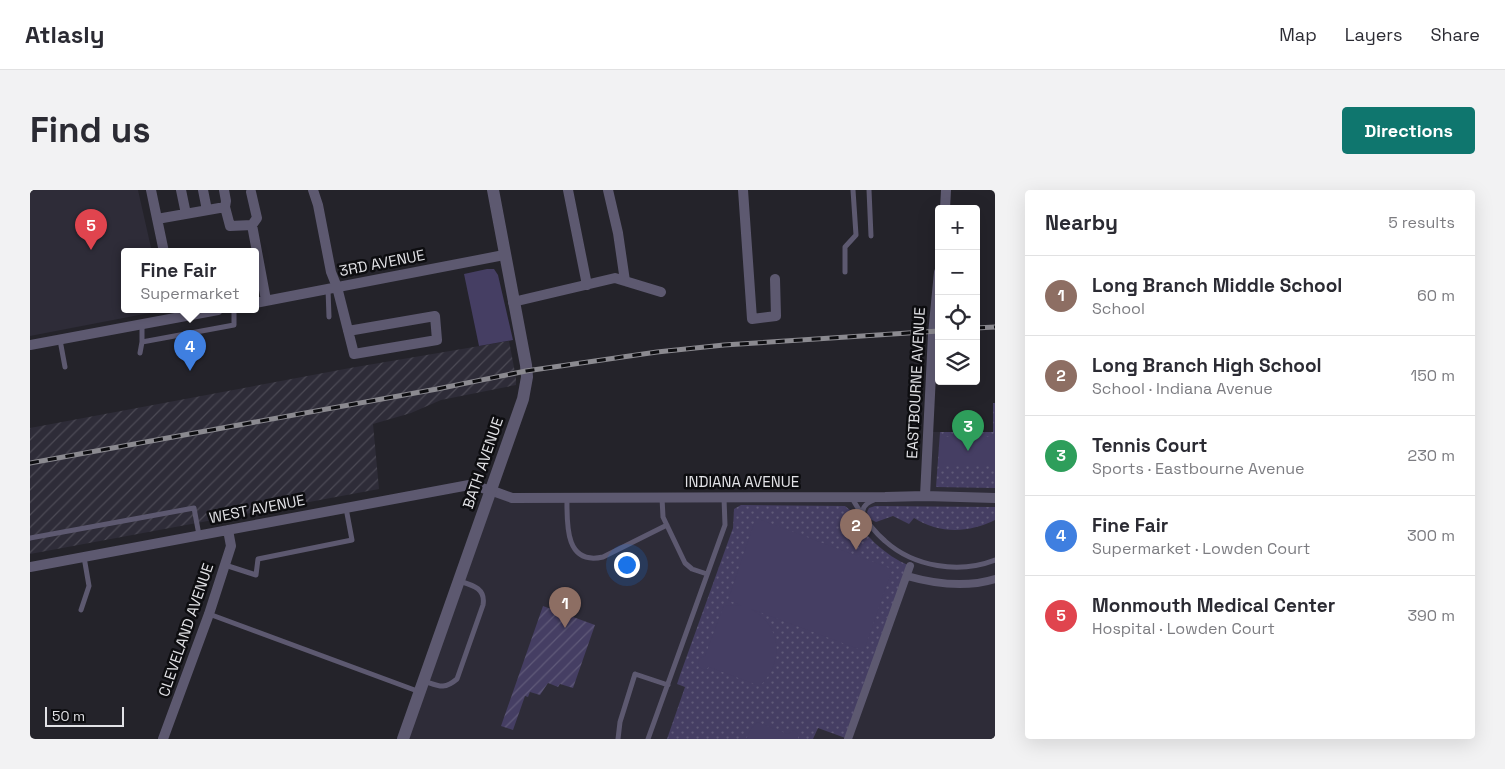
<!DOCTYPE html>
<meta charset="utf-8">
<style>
body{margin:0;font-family:"Space Grotesk",sans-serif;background:#f2f2f3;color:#2b2b33}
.controls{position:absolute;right:15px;top:15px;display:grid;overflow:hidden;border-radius:5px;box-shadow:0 5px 20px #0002}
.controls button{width:45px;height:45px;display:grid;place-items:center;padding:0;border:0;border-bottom:1px solid #e1e1e2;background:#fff;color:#2b2b33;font:25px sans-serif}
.scale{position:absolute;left:15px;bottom:12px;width:79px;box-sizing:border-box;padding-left:5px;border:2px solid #e2e2e6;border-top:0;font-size:14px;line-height:18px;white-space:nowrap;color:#e2e2e6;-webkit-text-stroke:4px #0d0d10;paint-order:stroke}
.you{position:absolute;left:596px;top:374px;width:18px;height:18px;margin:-12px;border:4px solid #fff;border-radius:50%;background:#1a73e8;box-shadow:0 0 0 8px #1a73e833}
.badge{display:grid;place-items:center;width:32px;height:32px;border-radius:50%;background:#0f766e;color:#fff;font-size:16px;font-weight:700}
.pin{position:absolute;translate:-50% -41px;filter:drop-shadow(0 1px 2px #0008)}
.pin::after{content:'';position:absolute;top:26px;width:18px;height:15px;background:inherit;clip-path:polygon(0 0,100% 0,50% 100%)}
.popup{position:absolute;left:91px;top:58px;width:138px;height:65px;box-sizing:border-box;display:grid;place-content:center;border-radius:5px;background:#fff;filter:drop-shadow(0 1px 4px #0005);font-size:16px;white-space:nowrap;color:#7c7c81}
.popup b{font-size:19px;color:#2b2b33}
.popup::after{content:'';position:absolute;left:50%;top:100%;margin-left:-10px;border:10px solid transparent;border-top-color:#fff}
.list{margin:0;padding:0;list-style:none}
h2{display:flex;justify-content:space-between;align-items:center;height:65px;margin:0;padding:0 20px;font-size:21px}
h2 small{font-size:16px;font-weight:400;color:#7c7c81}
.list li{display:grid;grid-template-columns:32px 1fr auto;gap:15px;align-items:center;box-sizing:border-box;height:80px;padding:0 20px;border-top:1px solid #e1e1e2}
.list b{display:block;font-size:19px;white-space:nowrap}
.list p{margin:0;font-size:16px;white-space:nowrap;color:#7c7c81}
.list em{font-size:16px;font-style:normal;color:#7c7c81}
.icon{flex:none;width:28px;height:28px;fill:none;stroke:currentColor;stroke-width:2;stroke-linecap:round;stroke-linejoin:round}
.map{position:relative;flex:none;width:965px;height:549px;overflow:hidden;border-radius:5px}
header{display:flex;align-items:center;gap:30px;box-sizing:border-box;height:70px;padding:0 25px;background:#fff;border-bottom:1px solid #e1e1e2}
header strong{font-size:24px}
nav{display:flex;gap:28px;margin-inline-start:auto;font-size:18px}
.intro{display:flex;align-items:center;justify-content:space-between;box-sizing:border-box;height:120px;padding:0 30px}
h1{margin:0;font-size:35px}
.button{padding:12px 22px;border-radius:5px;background:#0f766e;color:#fff;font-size:18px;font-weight:700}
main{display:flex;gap:30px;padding:0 30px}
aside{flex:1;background:#fff;border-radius:5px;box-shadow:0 5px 20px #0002}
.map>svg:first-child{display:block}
.built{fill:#2e2c38}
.industrial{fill:url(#industrial-furrows)}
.grass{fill:url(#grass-dots)}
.park{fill:#453e63}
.garden{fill:url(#garden-furrows)}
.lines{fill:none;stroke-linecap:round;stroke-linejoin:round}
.service{stroke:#5d5970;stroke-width:5}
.pedestrian{stroke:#5d5970;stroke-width:8}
.minor{stroke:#5d5970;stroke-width:10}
.tertiary{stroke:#5d5970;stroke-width:12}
.rail-casing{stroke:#8b8a90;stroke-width:5}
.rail{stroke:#0d0d10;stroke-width:3;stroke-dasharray:9;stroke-linecap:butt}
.labels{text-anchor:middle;stroke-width:5;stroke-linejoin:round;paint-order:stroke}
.street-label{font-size:15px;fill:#e2e2e6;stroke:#0d0d10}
</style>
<header>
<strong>Atlasly</strong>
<nav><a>Map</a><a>Layers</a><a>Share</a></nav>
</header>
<div class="intro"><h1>Find us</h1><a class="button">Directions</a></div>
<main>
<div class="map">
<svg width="965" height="549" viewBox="0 0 965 549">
<defs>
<pattern id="industrial-furrows" width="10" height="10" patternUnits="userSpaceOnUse" patternTransform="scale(1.25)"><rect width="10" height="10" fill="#2e2c38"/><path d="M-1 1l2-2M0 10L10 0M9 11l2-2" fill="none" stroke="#4c4a55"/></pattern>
<pattern id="grass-dots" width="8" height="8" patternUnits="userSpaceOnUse" patternTransform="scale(1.25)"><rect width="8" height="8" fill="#453e63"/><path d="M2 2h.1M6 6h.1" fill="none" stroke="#605a79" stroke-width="1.8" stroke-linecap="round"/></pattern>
<pattern id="garden-furrows" width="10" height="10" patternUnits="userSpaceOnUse" patternTransform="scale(1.25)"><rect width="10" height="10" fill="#453e63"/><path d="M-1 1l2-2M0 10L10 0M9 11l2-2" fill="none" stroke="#605a79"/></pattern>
</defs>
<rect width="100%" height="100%" fill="#24232a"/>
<path class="built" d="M0 0H108L122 62H95V120H135L0 146Z
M963 213H965V549H373L460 300 482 308 895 306 898 242H963Z"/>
<path class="industrial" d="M479 151 486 188V195L411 210 381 223 343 234 349 299 0 364V238L320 178Z"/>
<path class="grass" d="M963 213H965V298L906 297 910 242H963Z
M711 315 815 316 820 320 819 321C834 345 854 365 880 376L818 549 788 538 783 549H637L655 497 647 494 650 485 703 338 704 319Z
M845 316 965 317V330C939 343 909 344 884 328L879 334 863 326 846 332 840 329 837 322 839 318Z"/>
<path class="park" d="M457 79H464L468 85 483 150 449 156 434 84Z
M911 247H965V276H911Z
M726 328 862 379 834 461 721 419C725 422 732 426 736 431 753 451 748 478 730 496L679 477 675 480 669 477 668 473 670 468 675 466 694 415 712 416 698 410Z
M727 532 758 544 764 540 768 544V549H716L721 539Z"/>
<path class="garden" d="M513 416 565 435 543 498 530 494 528 497 518 493 510 505 500 502 498 507 495 506 483 540 471 536Z"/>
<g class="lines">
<path class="service" d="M839 0 841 46
M815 82V57L826 45 823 0
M298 99 299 127
M30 150 35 177
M112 152 204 135V120
M110 163 112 152V134
M537 307C537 332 534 376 573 367L637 335
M632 308 633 327 655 373 662 379 677 384
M822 308C831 324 841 339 855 351 884 377 929 384 965 370
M833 326C831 318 836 313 844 310
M0 348 164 318 169 345
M195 375 226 385 228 369 322 350 316 318
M51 420 59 396 54 367
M179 424 390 502
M394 491C409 496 414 500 427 489L453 415C456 398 442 395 429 391
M588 549 590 532 605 484 638 495
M618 549 695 335 694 308"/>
<path class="pedestrian" d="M877 386C905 394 936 398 965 389
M818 549 880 376"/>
<path class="minor" d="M121 0 134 62
M151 0 156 24
M173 0 177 20
M194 0 196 11 195 17
M283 0 288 15 301 82 307 97 324 164 407 150 405 126 318 141
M538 0 557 95
M578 0 588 43 595 91
M713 0 722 129 746 126 745 89
M221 2 227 28 222 35
M915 19 916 0
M127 29 195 17 200 36 222 35 236 110
M483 112 585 88 631 102
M225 113 474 65
M0 155 188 120
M895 306 903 144 909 82
M0 377 439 295 460 300 482 308 855 307 895 306 965 308
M133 549 179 424 201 356 198 340"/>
<path class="tertiary" d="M373 549 493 209 497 187 496 175 463 0"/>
<g class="rail-casing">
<path id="rail" d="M946 138 965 137
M0 273 407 199 496 181 627 162 694 155 909 141"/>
</g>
<use href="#rail" class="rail"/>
</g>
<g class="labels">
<g class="street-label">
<text transform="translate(352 73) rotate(-11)" y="5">3RD AVENUE</text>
<text transform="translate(886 193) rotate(-87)" y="5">EASTBOURNE AVENUE</text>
<text transform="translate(453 273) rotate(-71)" y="5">BATH AVENUE</text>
<text x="712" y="297">INDIANA AVENUE</text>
<text transform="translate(227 319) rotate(-11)" y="5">WEST AVENUE</text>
<text transform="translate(156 440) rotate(-71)" y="5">CLEVELAND AVENUE</text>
</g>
</g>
</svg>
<div class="controls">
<button>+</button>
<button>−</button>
<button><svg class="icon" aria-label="locate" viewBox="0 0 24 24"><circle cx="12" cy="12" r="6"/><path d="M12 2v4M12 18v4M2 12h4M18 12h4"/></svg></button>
<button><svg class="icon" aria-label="layers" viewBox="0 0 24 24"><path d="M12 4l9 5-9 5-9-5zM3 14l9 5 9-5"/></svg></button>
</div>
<div class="scale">50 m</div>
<div class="you"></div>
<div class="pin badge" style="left:535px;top:438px;background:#8d6e63">1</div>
<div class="pin badge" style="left:826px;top:360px;background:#8d6e63">2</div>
<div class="pin badge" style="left:938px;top:261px;background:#2e9e5b">3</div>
<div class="pin badge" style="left:160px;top:181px;background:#3f7fe0">4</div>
<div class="popup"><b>Fine Fair</b>Supermarket</div>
<div class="pin badge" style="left:61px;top:60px;background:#e0444e">5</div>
</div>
<aside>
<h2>Nearby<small>5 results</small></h2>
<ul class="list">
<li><span class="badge" style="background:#8d6e63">1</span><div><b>Long Branch Middle School</b><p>School</p></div><em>60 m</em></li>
<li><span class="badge" style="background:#8d6e63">2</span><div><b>Long Branch High School</b><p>School · Indiana Avenue</p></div><em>150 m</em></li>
<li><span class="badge" style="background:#2e9e5b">3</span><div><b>Tennis Court</b><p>Sports · Eastbourne Avenue</p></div><em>230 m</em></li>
<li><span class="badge" style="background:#3f7fe0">4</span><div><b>Fine Fair</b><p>Supermarket · Lowden Court</p></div><em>300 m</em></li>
<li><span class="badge" style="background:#e0444e">5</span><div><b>Monmouth Medical Center</b><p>Hospital · Lowden Court</p></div><em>390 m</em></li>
</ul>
</aside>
</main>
